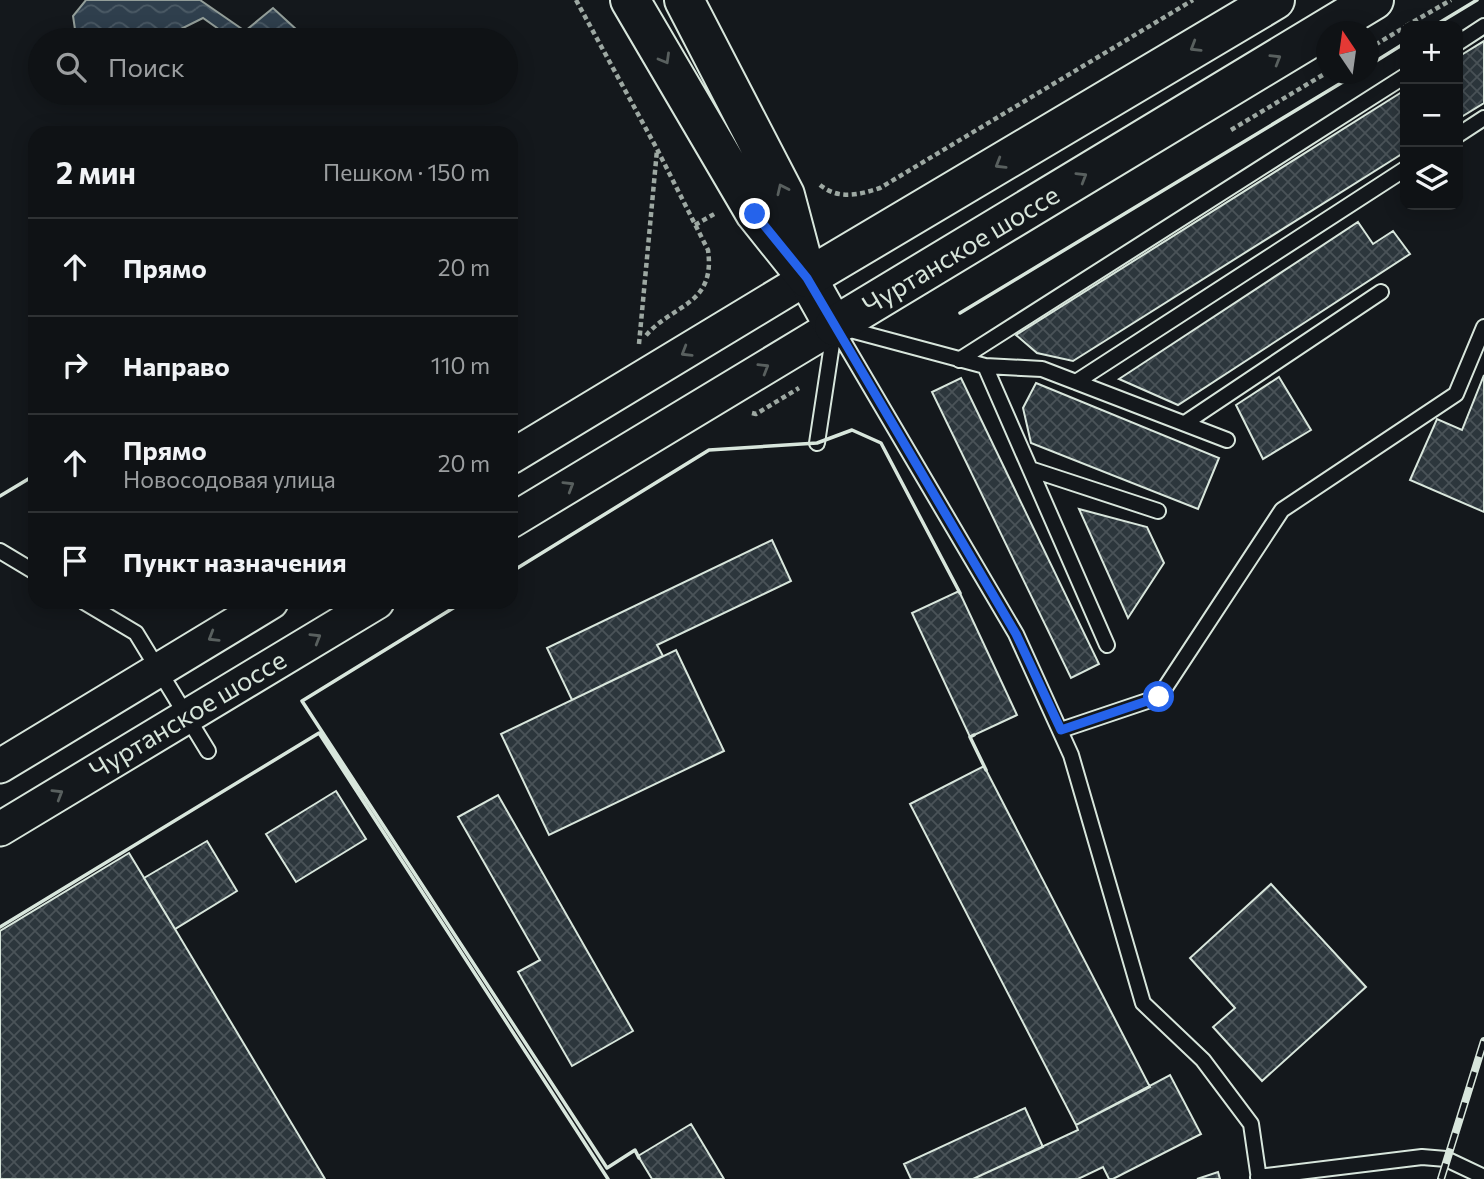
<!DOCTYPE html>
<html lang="ru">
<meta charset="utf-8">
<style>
body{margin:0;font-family:Commissioner,sans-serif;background:#1d2022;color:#f1f3f6}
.controls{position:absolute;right:21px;top:21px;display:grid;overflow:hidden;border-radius:14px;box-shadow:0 4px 18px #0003}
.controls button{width:63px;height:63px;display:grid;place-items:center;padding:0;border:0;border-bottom:2px solid #2f3234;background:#0f1215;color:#f1f3f6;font:35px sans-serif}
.compass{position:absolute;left:1316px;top:21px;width:63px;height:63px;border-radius:50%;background:#0f1215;box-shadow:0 4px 18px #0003;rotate:347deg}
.stop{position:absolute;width:21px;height:21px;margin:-16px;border:5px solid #2563eb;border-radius:50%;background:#fff}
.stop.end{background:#2563eb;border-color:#fff;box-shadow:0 2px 7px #0008}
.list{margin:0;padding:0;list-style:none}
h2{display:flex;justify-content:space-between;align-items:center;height:91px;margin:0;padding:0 28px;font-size:30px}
h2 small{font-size:23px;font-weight:400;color:#9b9ea0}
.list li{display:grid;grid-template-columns:46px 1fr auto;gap:21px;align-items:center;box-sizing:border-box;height:98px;padding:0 28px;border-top:2px solid #2f3234}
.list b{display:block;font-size:26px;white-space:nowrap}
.list p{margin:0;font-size:23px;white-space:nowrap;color:#9b9ea0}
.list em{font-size:23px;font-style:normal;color:#9b9ea0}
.icon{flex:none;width:38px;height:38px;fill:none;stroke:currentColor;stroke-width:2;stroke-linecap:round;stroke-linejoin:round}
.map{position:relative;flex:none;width:1484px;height:1179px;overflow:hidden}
.search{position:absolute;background:#0f1215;box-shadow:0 4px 18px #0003;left:28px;top:28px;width:490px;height:77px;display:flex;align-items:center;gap:18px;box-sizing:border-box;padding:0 24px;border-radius:38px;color:#9b9ea0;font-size:26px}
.panel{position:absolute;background:#0f1215;box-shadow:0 4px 18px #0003;left:28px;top:126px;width:490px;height:483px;border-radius:21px}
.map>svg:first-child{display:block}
.water{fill:url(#water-waves);stroke:#939e99;stroke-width:2}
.building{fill:url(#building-cross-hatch);stroke:#d8e6dc;stroke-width:2}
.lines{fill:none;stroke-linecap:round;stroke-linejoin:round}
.service-casing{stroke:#d8e6dc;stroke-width:18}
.tertiary-casing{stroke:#d8e6dc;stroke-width:37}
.secondary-casing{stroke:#d8e6dc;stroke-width:42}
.primary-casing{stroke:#d8e6dc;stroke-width:42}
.path{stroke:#9da8a2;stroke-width:4.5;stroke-dasharray:5 3.5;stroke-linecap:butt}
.service{stroke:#14181c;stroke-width:14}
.tertiary{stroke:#14181c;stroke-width:33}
.secondary{stroke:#14181c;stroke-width:38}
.primary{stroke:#14181c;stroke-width:38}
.rail-casing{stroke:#d8e6dc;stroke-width:8}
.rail{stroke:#14181c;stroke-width:5;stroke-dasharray:16;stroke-linecap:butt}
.wall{stroke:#d8e6dc;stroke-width:3.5}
.oneway{stroke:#59605f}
.route{stroke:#2563eb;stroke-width:9}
.labels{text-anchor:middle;stroke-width:5;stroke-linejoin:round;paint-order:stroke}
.street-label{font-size:26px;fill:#d8e6dc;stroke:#14181c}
</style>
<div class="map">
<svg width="1484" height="1179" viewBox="0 0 1484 1179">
<defs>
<pattern id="water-waves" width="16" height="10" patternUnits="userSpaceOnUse" patternTransform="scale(1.75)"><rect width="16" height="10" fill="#2f3f4d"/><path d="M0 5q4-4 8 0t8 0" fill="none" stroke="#4c5b66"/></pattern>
<pattern id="building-cross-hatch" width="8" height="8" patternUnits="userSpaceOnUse" patternTransform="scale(1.75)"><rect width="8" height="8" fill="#2c363c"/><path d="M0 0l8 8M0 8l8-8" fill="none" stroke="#4a5358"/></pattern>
</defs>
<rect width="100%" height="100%" fill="#14181c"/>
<path class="water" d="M86 0H200L245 31 273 8 298 31 285 40H234L203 18 175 32 158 33 152 40H81L76 36 73 16Z"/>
<path class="building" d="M1484 41V103L1458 119V57Z
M1405 90V152L1073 361 1037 353 1016 335Z
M1358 222 1373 244 1393 231 1410 254 1178 405 1119 379Z
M1484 375V512L1410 480 1437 419 1462 430Z
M1279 377 1311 430 1263 459 1236 405Z
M961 378 1099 664 1071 678 932 392Z
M1036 383 1219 458 1198 509 1031 443 1023 408Z
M1079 509 1147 527 1164 563 1128 618Z
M772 540 791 581 657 645 663 656 572 700 547 648Z
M959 591 1017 715 970 737 912 613Z
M676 650 724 751 549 835 501 734Z
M984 766 1150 1087 1076 1125 910 804Z
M336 791 366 839 296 882 266 834Z
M498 795 633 1031 572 1066 518 972 540 960 458 817Z
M207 841 237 891 175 929 144 878Z
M129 853 175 929 325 1179H0V931Z
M1271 884 1366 987 1262 1081 1213 1027 1235 1008 1190 958Z
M1170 1075 1201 1134 1113 1179H1109L1103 1167 1078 1179H973L1078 1130 1076 1125Z
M1025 1108 1043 1147 973 1179H911L904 1164Z
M691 1124 724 1179H652L638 1156Z
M1218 1172 1220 1179H1197Z"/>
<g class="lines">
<g class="service-casing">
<path id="service" d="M1458 43 1484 26
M1458 135 1484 118
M835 327 1016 634 1071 755 1143 1003 1203 1060 1251 1124 1259 1179
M843 328 985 366 1107 645
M959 360 1405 76
M985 366 1042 369 1227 440
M1076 382 1405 169
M1185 423 1381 292
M817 443 834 331
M1030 469 1158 511
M0 551 35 572
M84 602 136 633 208 751
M1061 730 1159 697 1282 510 1456 394 1484 327
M1258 1177 1422 1157 1446 1159 1484 1177"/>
</g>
<g class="tertiary-casing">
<path id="tertiary" d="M511 457 807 278
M511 521 834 326
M0 766 271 602
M0 829 377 602"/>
</g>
<g class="secondary-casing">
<path id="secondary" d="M807 278 834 326"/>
</g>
<g class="primary-casing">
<path id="primary" d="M630 0 755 213 807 278
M684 0 785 195 803 263
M807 278 1275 0
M834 326 1374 0"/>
</g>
<path class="path" d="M576 0 657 149 708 250C716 307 670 304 644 338
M1406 26 1451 0
M1368 49 1405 27
M1231 130 1326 73
M820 185C839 200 858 195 880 188L1193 0
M695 225 716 213
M639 344 657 150
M752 413 756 414 799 388"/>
<use href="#service" class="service"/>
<use href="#tertiary" class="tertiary"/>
<use href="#secondary" class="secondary"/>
<use href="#primary" class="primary"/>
<g class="rail-casing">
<path id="rail" d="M1441 1179 1484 1041"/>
</g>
<use href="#rail" class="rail"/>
<path class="wall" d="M1434 26 1477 0
M1368 66 1405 43
M960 313 1356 74
M0 496 35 475
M511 572 709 450 817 443 852 430 881 443 960 593
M463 602 302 701 607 1168 635 1150 639 1158
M974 735 970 737 986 770
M0 927 319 733 608 1179"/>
</g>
<defs><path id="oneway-chevron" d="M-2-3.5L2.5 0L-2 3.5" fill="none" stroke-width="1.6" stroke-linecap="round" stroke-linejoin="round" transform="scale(1.75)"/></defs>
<g class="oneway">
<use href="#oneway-chevron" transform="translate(1195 47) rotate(149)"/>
<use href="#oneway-chevron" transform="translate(665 59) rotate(60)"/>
<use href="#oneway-chevron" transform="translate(1276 59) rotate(-31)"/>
<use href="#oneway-chevron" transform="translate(1000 164) rotate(149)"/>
<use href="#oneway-chevron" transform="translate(1082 177) rotate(-31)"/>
<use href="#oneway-chevron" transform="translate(782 189) rotate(-115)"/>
<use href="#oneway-chevron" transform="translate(686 352) rotate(149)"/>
<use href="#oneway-chevron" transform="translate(764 368) rotate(-31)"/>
<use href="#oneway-chevron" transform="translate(569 486) rotate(-31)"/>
<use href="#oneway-chevron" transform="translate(213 637) rotate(149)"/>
<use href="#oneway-chevron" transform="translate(316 638) rotate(-31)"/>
<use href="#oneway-chevron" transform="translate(58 794) rotate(-31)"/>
</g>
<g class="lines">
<path class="route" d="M755 214 807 278 1016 634 1061 730 1159 697"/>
</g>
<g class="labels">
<g class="street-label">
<text transform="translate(961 250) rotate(-31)" y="9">Чуртанское шоссе</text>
<text transform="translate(188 715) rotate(-31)" y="9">Чуртанское шоссе</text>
</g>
</g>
</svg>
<div class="controls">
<button>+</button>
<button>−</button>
<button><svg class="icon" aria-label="layers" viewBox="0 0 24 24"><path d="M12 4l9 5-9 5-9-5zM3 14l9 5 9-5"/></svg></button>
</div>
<svg class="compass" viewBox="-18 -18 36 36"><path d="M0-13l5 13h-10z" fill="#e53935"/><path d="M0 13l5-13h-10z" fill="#9b9ea0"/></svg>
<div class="stop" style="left:1159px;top:697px"></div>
<div class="stop end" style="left:755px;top:214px"></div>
<div class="search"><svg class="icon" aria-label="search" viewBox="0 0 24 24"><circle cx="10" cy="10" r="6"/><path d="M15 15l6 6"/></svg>Поиск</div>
<section class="panel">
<h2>2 мин<small>Пешком · 150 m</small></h2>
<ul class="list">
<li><svg class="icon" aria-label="ahead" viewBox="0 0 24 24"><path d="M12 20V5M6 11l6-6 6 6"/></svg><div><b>Прямо</b></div><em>20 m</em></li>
<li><svg class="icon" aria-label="right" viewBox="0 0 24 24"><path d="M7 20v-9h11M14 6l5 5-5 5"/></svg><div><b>Направо</b></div><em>110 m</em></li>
<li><svg class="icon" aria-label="ahead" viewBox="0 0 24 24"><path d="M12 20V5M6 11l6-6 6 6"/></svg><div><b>Прямо</b><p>Новосодовая улица</p></div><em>20 m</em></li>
<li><svg class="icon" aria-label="arrive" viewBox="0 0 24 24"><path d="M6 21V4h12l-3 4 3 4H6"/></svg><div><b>Пункт назначения</b></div></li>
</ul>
</section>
</div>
